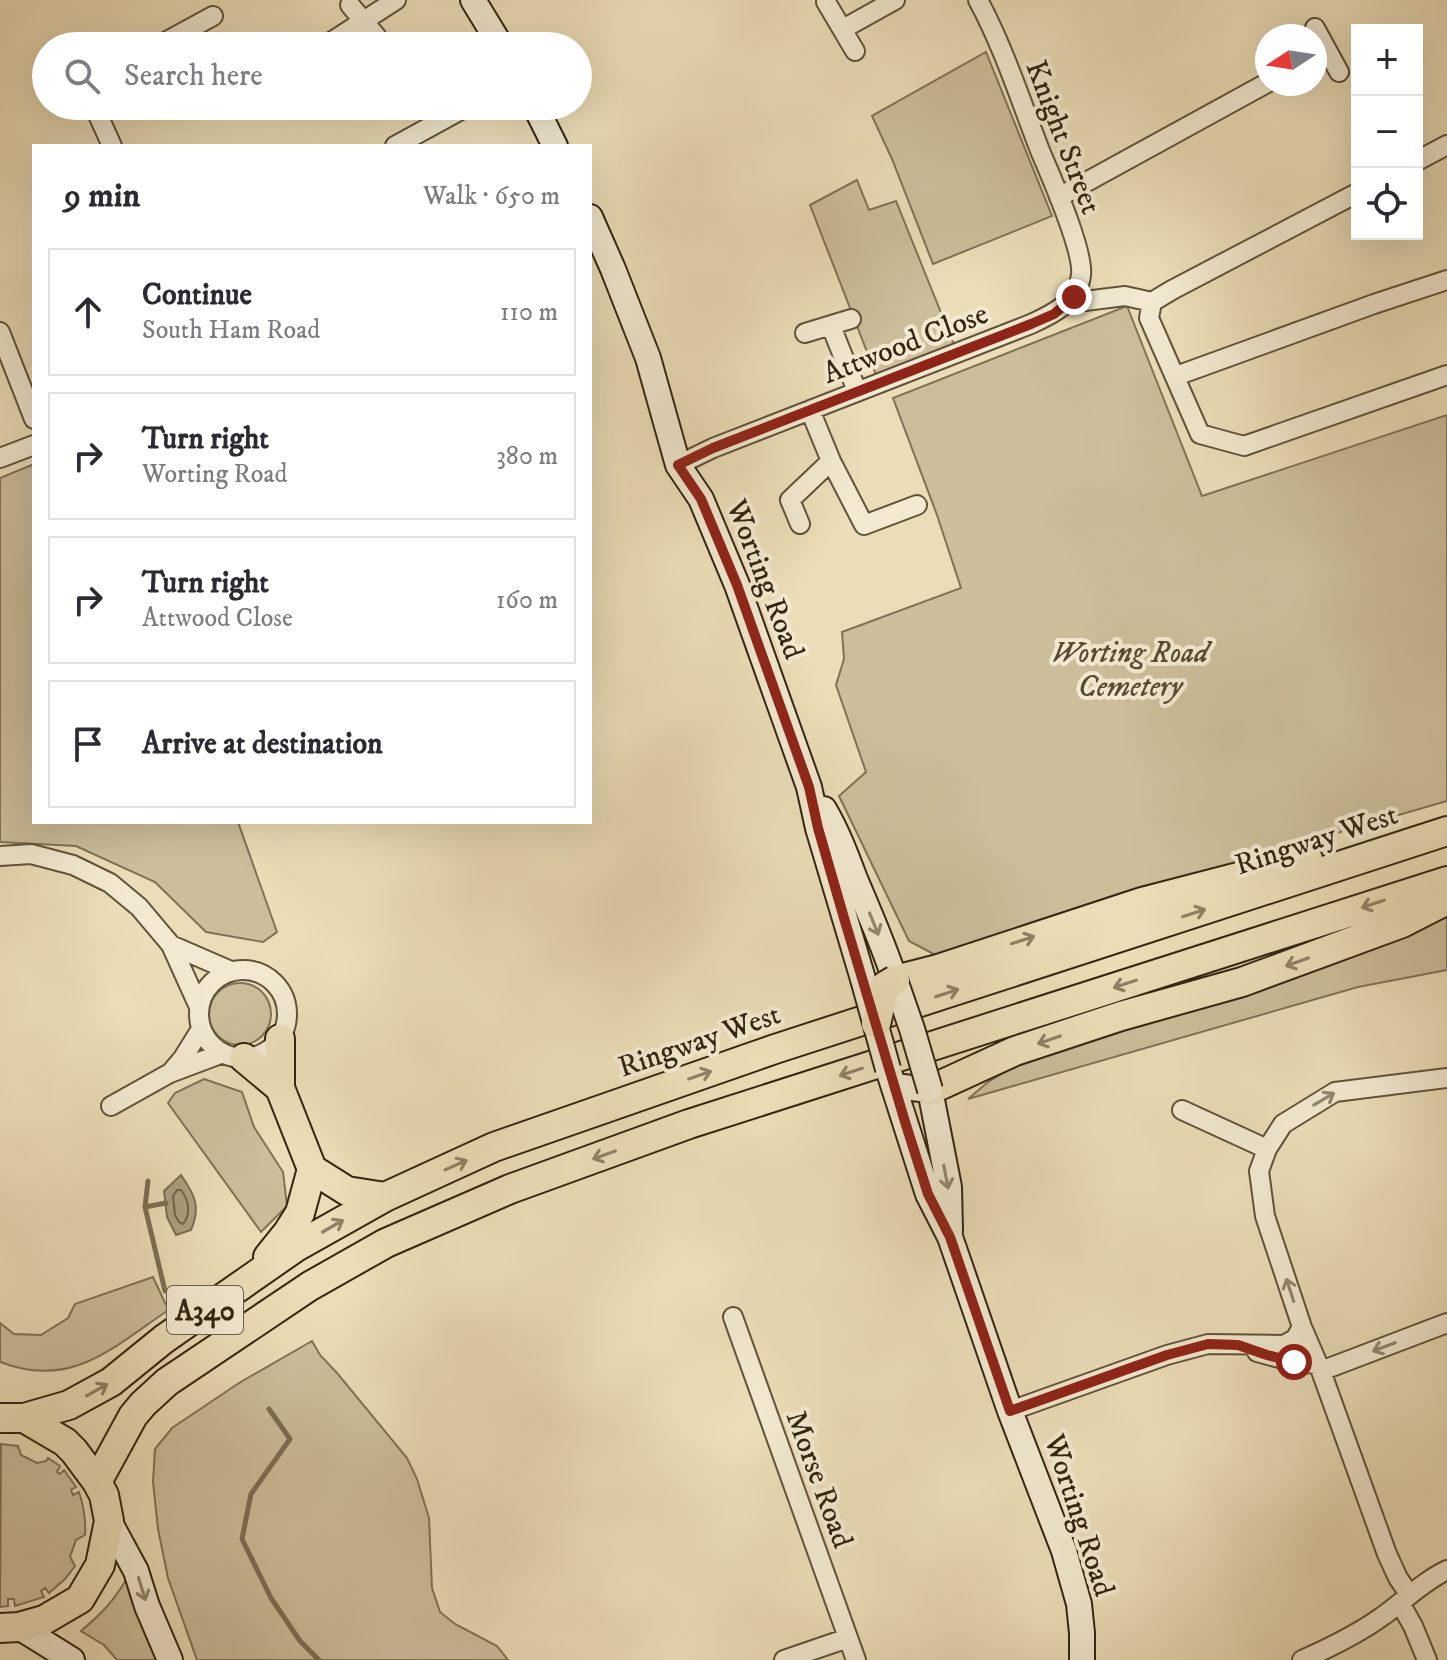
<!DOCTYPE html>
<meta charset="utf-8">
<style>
body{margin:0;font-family:"IM FELL DW Pica",serif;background:#f2f2f3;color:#2b2b33}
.controls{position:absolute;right:24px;top:24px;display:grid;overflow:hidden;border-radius:0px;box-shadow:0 8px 32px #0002}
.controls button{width:72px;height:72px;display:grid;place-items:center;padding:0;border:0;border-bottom:2px solid #e1e1e2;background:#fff;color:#2b2b33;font:40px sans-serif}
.compass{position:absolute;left:1255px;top:24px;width:72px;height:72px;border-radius:50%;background:#fff;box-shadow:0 8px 32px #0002;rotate:258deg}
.stop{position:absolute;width:24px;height:24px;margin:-18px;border:6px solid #8f2418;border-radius:50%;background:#fff}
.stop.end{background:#8f2418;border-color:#fff;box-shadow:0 2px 8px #0008}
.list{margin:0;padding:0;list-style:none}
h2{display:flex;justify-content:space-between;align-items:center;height:104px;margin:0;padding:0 32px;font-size:34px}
h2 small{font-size:26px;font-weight:400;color:#7c7c81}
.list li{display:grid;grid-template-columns:52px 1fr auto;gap:24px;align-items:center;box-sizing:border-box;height:128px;margin:0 16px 16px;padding:0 16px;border:2px solid #e1e1e2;border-radius:0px}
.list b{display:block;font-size:30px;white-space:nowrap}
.list p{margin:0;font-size:26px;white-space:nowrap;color:#7c7c81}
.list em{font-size:26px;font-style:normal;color:#7c7c81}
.icon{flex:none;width:44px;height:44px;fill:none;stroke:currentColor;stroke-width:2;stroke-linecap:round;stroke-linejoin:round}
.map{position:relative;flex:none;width:1447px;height:1660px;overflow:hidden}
.search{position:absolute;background:#fff;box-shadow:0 8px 32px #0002;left:32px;top:32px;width:560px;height:88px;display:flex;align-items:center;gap:20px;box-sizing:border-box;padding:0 28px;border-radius:44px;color:#7c7c81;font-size:30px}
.panel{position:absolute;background:#fff;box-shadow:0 8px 32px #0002;left:32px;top:144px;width:560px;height:680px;border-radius:0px}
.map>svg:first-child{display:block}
.green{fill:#ccbe9b;stroke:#807256;stroke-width:2}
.water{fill:#ac9e7f;stroke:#7c6e53;stroke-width:2}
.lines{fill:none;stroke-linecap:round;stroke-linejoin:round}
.shore{stroke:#706248;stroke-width:2}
.stream{stroke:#7c6e53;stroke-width:5}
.street-casing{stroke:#61533a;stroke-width:22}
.secondary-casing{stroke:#332511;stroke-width:28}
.primary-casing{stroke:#332511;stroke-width:32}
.street{stroke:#f2e9d0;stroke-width:18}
.secondary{stroke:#f2e9d0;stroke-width:24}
.primary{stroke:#ebddb7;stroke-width:28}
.secondary-bridge-casing{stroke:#332511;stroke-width:28;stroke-linecap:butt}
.primary-bridge-casing{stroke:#332511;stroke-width:32;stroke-linecap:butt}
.secondary-bridge{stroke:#f2e9d0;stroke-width:24}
.primary-bridge{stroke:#ebddb7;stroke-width:28}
.oneway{stroke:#8f8164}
.oneway2{stroke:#928770}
.route{stroke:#8f2418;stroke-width:10}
.labels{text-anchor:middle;stroke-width:8;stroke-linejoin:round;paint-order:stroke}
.shield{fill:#f2e9d0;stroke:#6c604a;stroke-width:2}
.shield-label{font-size:28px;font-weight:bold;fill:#332511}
.street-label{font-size:30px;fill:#332511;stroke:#f2e9d0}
.park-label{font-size:30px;font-style:italic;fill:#594b34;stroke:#f2e9d0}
</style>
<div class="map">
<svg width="1447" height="1660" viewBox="0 0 1447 1660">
<rect width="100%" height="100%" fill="#ebddb7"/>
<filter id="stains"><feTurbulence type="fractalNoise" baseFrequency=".0025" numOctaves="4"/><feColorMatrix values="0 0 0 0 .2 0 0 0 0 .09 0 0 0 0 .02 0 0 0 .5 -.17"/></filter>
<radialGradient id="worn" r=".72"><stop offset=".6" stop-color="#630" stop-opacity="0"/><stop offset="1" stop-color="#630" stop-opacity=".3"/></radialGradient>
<path class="green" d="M986 52 1052 216 933 264 892 159 872 116Z
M857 180 869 210 896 201 954 345 876 375 810 205Z
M1127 306 1202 496 1447 415V801L1258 856 941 958 909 941 839 796 866 772 836 685 844 659 842 632 961 588 937 515 893 398Z
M34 464V822H238L277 932 263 942 206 932 155 882 76 846 0 842V478Z
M1447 913V970L1358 987 968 1099 988 1082 1023 1061Z
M209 1014a31 31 0 1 1 62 0a31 31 0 1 1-62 0Z
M204 1079 242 1092 254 1127 283 1172 287 1206 261 1232 168 1103 175 1093Z
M153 1277 166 1305 170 1309C113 1347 72 1390 0 1362V1323L14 1334 41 1335 68 1318 75 1304Z
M312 1341 320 1355 337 1373 407 1458 417 1479 429 1518 432 1588 440 1612 455 1624 497 1646 508 1660H197L168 1578 158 1529 153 1482 155 1449 172 1428 239 1383Z
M1 1444 18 1446 21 1455 37 1463 46 1461 48 1458 60 1466 57 1472 60 1474 64 1470 76 1487 71 1490 73 1495 79 1492C84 1507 86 1520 85 1535L76 1540 70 1557 75 1566 65 1579 49 1593 45 1588 41 1591 44 1597 15 1606 14 1599H8V1606L0 1607Z
M127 1578 161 1660H117L104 1645 81 1631C101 1614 114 1601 127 1578Z"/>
<path class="water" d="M181 1175C195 1195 201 1207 191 1230L176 1235 167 1217 164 1191Z"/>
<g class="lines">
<path class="shore" d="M177 1190H181C189 1200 191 1215 183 1224L179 1222 175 1215 173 1196Z"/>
<path class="stream" d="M148 1181 145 1207 165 1291
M145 1207 166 1203
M269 1409 290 1439 251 1494 242 1539 271 1598 300 1641 319 1660"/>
<g class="street-casing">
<path id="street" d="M826 2 855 51
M350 5 377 37
M1315 28 1339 72
M843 29 895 0
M334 40 396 0
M158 46 213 16
M94 106 112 146
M395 146 468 106
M1417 161 1447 145
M1357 193 1172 290 1152 302 1149 318 1200 434 1244 446 1447 375
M1059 197 1267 83
M1074 297 1085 301 1125 296 1152 302
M831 326 857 391
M0 332 34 419
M805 333 851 319
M1176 376 1374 304 1447 280
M810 410 831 461 864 525 917 505
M0 458 34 445
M678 465 713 448 1031 324C1053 314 1078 302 1081 275 1084 251 1052 179 1041 153 1021 102 1004 48 978 0
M800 524 790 500 831 461
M0 856 31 854 73 865 110 883 139 907 171 945 199 1007
M171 945 231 971
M199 1014a44 44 0 1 1 88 0a44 44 0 1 1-88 0Z
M172 1071 183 1058 201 1029
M111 1106 170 1073 223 1053
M1182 1110 1267 1149
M733 1317 856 1660
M1257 1352 1294 1362 1317 1364
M1321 1371 1447 1323
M1010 1411 1167 1355 1208 1344 1284 1345 1295 1339 1302 1327
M1409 1594 1398 1578 1387 1554 1321 1371 1302 1327 1265 1216 1259 1171 1267 1149 1283 1124 1335 1092 1447 1078
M1400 1603 1413 1626 1427 1660
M784 1660 848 1638
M1302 1660C1329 1648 1356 1635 1380 1618 1403 1602 1422 1582 1447 1570"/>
</g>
<g class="secondary-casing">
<path id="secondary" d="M473 0 501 46
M535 106 555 146
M590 217 613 269 648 358 678 465 701 499 737 585 809 787 818 828 863 979
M824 809C837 831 846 855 855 879 869 912 884 946 895 980
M888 1069 928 1194 950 1237 1010 1411 1064 1551 1079 1604 1082 1633V1660
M894 1086 930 1090 949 1187 950 1231
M109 1521 136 1571 147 1606 170 1660
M19 1627 72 1660"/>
</g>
<g class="primary-casing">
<path id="primary" d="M895 980 938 969 1142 902 1308 859
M280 1039V1088L312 1169 347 1191 385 1197
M244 1058 280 1088
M930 1090 1015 1051 1121 1016 1242 982 1402 923 1447 900
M268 1257 288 1232 300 1213 312 1169
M0 1418H24L65 1442 74 1451 97 1482 104 1495 109 1521 100 1565 80 1599 44 1620 19 1627 0 1628
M24 1418 69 1405 111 1382 164 1339 296 1247 385 1197 494 1147 775 1049 1447 831
M97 1482 133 1416 143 1404 167 1382 310 1286 386 1243 510 1189 689 1124 1447 881"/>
</g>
<use href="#street" class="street"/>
<use href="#secondary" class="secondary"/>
<use href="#primary" class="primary"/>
<g class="secondary-bridge-casing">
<path id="secondary-bridge" d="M863 979 888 1069
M895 980 912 1029 930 1090"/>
</g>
<g class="primary-bridge-casing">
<path id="primary-bridge" d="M876 1024 885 986 895 980"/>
</g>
<use href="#secondary-bridge" class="secondary-bridge"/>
<use href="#primary-bridge" class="primary-bridge"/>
</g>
<defs><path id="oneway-shaft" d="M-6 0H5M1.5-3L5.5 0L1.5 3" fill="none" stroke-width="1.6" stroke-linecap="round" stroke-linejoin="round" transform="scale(2)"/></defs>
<g class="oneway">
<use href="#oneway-shaft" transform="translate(1373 904) rotate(162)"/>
<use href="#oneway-shaft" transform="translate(1194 913) rotate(-18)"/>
<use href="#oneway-shaft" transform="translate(1023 940) rotate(-18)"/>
<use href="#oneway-shaft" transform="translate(1297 962) rotate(160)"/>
<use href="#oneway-shaft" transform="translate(1125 984) rotate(162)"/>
<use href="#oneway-shaft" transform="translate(947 993) rotate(-18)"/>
<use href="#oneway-shaft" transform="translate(1049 1040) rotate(161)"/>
<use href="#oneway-shaft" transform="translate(851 1072) rotate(162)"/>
<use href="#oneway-shaft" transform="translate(700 1075) rotate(-19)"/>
<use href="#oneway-shaft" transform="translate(604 1155) rotate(160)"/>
<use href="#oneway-shaft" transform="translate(456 1165) rotate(-24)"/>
<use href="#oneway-shaft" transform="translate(333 1226) rotate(-30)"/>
<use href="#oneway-shaft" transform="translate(97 1390) rotate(-29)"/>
</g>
<g class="oneway2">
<use href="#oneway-shaft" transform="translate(874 924) rotate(68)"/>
<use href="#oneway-shaft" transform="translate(1324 1099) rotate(-31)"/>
<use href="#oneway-shaft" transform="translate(946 1177) rotate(79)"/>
<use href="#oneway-shaft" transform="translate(1290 1290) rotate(-108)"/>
<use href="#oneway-shaft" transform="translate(1384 1347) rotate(159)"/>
<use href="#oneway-shaft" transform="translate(142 1589) rotate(73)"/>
</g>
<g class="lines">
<path class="route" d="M1074 297 1054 314 1031 324 713 448 678 465 701 499 737 585 809 787 818 828 844 918 906 1125 928 1194 950 1237 1010 1411 1167 1355 1208 1344 1238 1345 1267 1355 1294 1362"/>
</g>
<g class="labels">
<rect class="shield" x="167" y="1286" width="76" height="48" rx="6"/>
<g class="shield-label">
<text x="205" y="1320">A340</text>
</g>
<g class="street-label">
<text transform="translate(1064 137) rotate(69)" y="10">Knight Street</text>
<text transform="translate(905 343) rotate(-21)" y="10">Attwood Close</text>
<text transform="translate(766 579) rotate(69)" y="10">Worting Road</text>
<text transform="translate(1316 839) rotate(-18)" y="10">Ringway West</text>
<text transform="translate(699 1040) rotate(-19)" y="10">Ringway West</text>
<text transform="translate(820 1479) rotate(70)" y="10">Morse Road</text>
<text transform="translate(1080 1515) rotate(72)" y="10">Worting Road</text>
</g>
<g class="park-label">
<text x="1130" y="662">Worting Road<tspan x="1130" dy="34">Cemetery</tspan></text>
</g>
</g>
<rect width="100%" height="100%" filter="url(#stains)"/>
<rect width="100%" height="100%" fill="url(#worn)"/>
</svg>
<div class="controls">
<button>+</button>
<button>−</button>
<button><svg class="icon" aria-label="locate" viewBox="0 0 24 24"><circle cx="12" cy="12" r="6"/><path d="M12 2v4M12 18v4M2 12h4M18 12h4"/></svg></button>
</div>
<svg class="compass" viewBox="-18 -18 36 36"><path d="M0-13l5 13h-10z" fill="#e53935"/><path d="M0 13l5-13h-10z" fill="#7c7c81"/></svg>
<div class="stop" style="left:1294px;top:1362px"></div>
<div class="stop end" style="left:1074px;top:297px"></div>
<div class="search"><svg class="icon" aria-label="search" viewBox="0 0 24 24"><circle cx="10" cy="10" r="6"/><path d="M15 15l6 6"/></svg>Search here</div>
<section class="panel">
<h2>9 min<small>Walk · 650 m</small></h2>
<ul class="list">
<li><svg class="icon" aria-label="ahead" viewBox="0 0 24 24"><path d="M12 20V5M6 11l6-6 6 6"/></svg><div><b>Continue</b><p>South Ham Road</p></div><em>110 m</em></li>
<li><svg class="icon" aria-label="right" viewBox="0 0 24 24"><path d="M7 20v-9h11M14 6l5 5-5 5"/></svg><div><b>Turn right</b><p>Worting Road</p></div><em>380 m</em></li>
<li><svg class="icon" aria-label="right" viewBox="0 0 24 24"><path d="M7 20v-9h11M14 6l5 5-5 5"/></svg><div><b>Turn right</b><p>Attwood Close</p></div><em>160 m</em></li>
<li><svg class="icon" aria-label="arrive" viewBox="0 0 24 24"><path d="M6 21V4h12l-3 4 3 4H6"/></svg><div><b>Arrive at destination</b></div></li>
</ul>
</section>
</div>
